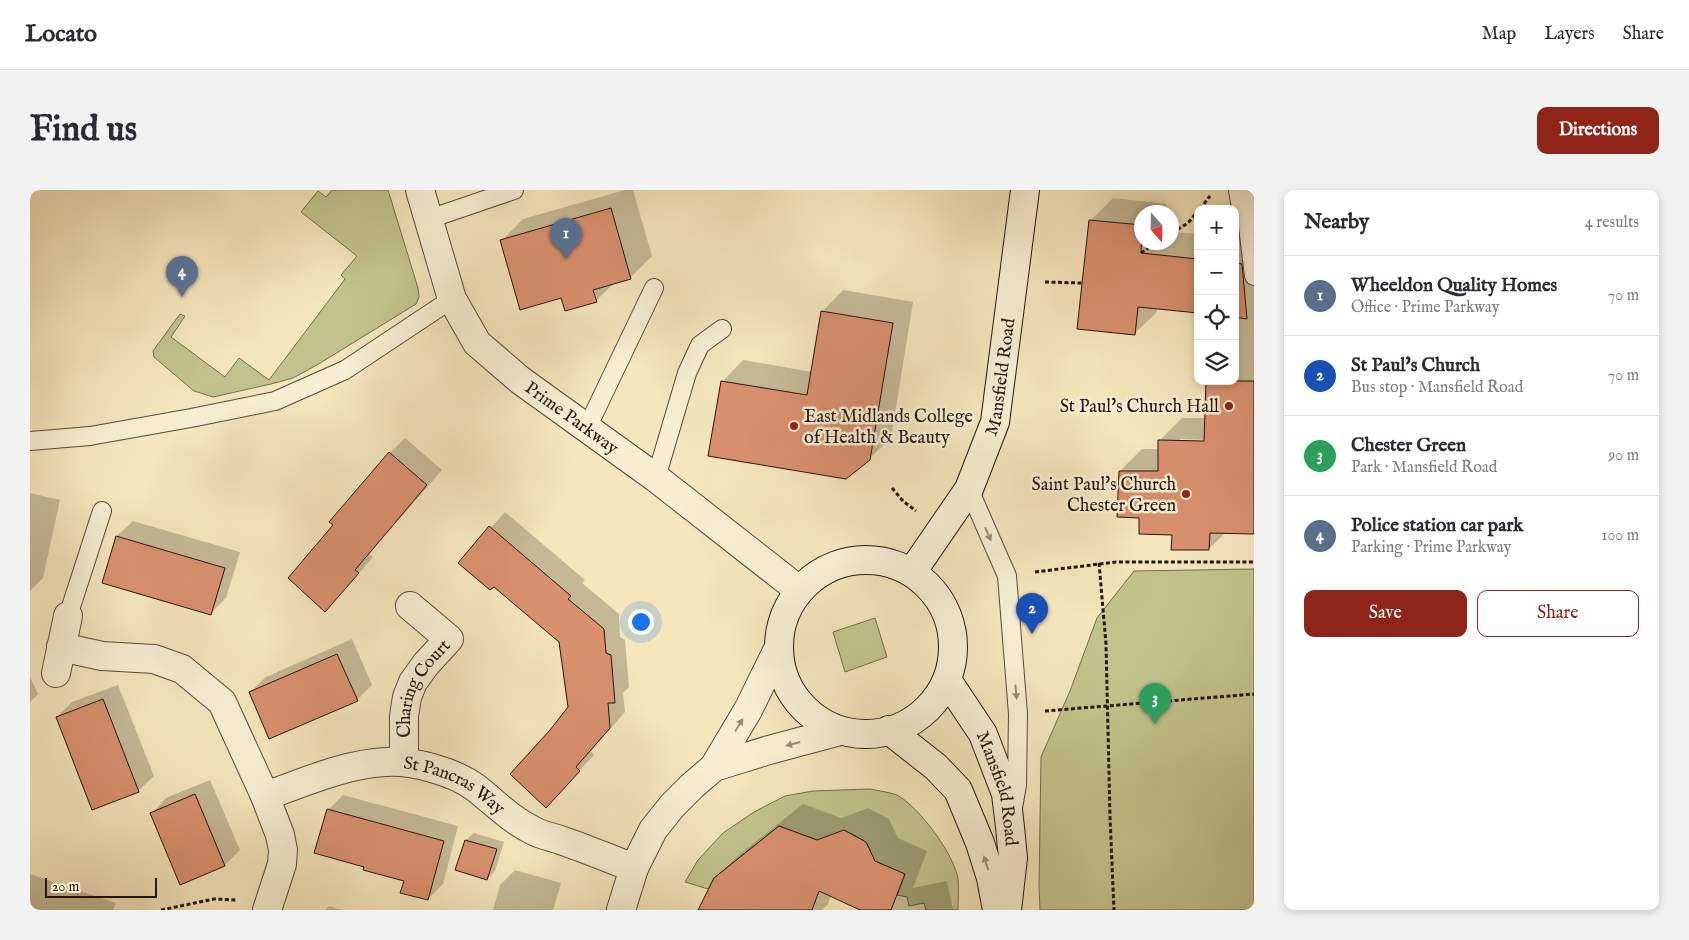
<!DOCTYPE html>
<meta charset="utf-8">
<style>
body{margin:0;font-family:"IM FELL English",serif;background:#f2f2f3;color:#2b2b33}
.controls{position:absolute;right:15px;top:15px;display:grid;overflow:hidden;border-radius:10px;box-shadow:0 2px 8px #0003}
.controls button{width:45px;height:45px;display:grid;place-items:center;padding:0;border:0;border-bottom:1px solid #e1e1e2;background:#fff;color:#2b2b33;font:25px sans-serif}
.compass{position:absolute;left:1104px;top:15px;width:45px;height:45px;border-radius:50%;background:#fff;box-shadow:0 2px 8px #0003;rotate:160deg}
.scale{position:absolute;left:15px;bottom:12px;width:112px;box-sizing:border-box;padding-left:5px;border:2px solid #24150f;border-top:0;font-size:14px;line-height:18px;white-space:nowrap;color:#24150f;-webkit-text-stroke:4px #f8efd3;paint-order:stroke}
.you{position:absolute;left:610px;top:431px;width:18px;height:18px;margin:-12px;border:4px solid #fff;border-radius:50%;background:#1a73e8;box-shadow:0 0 0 8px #1a73e833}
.badge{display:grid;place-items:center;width:32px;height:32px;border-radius:50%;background:#8f2418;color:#fff;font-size:16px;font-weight:700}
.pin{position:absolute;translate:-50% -41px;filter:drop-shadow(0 1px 2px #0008)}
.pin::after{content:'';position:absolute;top:26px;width:18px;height:15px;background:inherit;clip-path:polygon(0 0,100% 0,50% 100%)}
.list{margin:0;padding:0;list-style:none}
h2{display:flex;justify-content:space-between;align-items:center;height:65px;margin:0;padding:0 20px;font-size:21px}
h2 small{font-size:16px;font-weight:400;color:#7c7c81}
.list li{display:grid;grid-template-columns:32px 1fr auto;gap:15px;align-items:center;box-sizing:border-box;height:80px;padding:0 20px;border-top:1px solid #e1e1e2}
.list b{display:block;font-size:19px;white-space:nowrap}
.list p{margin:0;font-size:16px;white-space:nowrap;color:#7c7c81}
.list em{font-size:16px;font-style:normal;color:#7c7c81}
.actions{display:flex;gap:10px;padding:15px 20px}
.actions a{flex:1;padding:11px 0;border:1px solid #8f2418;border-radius:10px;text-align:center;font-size:18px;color:#8f2418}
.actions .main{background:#8f2418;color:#fff}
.icon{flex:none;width:28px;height:28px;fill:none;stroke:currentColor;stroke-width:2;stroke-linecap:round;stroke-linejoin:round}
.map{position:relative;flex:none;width:1224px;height:720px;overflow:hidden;border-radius:10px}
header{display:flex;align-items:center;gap:30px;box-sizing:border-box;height:70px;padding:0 25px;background:#fff;border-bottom:1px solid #e1e1e2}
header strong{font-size:24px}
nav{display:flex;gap:28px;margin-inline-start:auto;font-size:18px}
.intro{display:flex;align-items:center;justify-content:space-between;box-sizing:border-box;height:120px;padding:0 30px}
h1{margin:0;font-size:35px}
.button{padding:12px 22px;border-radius:10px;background:#8f2418;color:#fff;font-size:18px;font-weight:700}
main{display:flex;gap:30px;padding:0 30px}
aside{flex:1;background:#fff;border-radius:10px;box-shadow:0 2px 8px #0003}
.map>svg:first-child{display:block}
.green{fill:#c2c38c;stroke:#736c4e}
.shadow{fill:#0003;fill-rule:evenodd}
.building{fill:#d9906f;stroke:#24150f}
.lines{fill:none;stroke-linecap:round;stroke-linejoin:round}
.lane-casing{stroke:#58493a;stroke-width:20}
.street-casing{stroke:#58493a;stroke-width:30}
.secondary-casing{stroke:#24150f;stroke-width:30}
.path{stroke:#24150f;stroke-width:3;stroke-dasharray:4 2.5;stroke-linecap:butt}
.lane{stroke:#f8efd3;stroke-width:18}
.street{stroke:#f8efd3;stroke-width:28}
.secondary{stroke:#f8efd3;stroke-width:28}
.oneway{fill:#998d7b}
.poi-dot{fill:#8f2418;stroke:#f8efd3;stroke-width:2}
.labels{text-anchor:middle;stroke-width:5;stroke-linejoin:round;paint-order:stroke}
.street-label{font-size:18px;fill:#24150f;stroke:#f8efd3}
.poi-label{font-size:18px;fill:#24150f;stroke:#f8efd3;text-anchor:end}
</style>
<header>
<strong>Locato</strong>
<nav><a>Map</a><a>Layers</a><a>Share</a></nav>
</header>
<div class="intro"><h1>Find us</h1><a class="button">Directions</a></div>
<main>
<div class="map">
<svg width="1224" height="720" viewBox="0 0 1224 720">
<rect width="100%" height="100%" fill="#f5e6bc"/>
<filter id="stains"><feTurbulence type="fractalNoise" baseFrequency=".004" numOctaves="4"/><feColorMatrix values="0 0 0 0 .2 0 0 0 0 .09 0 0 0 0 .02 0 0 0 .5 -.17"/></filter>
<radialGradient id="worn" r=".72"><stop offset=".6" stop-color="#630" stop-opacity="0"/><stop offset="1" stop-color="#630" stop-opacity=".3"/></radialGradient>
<path class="green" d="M302 0H358L388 98 389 107 386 114 287 175 263 188 241 194 183 207 164 201 124 167 123 161 150 124 155 126 141 147 195 187 209 168 239 190 315 89 311 85 327 66 271 22 288 1 296 7Z
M1224 379V720H1010L1009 696 1011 567 1040 501 1067 428 1104 381Z
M845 428 857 467 815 482 803 442Z
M840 599C849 601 859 602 867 605 889 617 924 664 928 689 929 699 928 710 928 720H896L894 713 879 716 877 707 867 705 875 684 840 669C844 652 827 647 814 640L795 653 749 636 684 688 678 699 655 692 668 670 693 643 724 622 755 606 783 601Z"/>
<path class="shadow" d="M595 0H603L622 66 600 88 585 92 566 111 532 107 471 51 493 29Z
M1083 8 1136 14 1135 22H1112V52H1142V42L1168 44V122L1127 118V122L1104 144 1060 31Z
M1224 22V343L1196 342 1179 359 1143 344 1110 326 1090 281 1112 259H1130V250L1152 228H1176L1205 191V24ZM1150 249 1180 250V252L1150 251Z
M813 100 883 112 861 248 839 269 692 192 713 170 782 182 792 122Z
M375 248 412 280 339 364 343 367 310 405 305 335 360 263Z
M0 303 30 310 13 388 0 401Z
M475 322 555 390 552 393 589 424 590 447 595 450 599 497 593 503 595 522 561 561 564 565 516 616 521 541 540 517 530 452 464 395 430 372Z
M103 331 210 362 196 408 181 423 74 392 87 346Z
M322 449 342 495 327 510 220 502 236 487Z
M0 487 8 504 0 512Z
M88 495 124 586 108 601 27 527 42 512Z
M180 590 210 660 195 675 150 694 121 624 136 608Z
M313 605 428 636 413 694 398 709 375 690 298 620Z
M773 614 811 628 838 618 859 629 868 648 897 661 883 698 917 691 923 720H833L801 705 798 714 792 720H669L685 688 709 665Z
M444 643 474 652 465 681 457 689 427 679 436 650Z
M485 680 531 693 523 720H463L470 695Z
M0 684 86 713 83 720H0Z
M299 716 312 720H295Z"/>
<path class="building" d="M581 18 601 89 563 100 567 112 535 121 531 108 490 120 470 50Z
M1059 30 1112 35 1111 63 1168 69V123L1108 117 1105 145 1047 139Z
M1205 73 1212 74 1217 129 1205 127Z
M791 121 863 133 840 270 816 289 678 266 691 191 777 205Z
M1176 191H1224V344L1180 343 1179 360H1141L1142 345 1109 344V328L1087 327 1089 281H1128V250L1174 251Z
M359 262 397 295 325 380 329 383 295 422 258 388 303 335 299 332Z
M459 336 541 406 538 409 574 439 576 463 581 465 585 513H578L580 538 546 577 550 581 516 618 480 584 520 540 538 517 529 452 464 397 460 400 428 373Z
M86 346 195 378 181 425 72 393Z
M307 464 328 511 239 549 219 502Z
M73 509 109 602 62 620 26 527Z
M165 604 195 676 150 695 120 623Z
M297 619 414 651 398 710 370 703 374 691 333 680 334 677 284 663Z
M749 636 787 650 814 640 836 652 845 671 875 684 861 720H830L789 701 782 720H668L684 688Z
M435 650 467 659 457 690 425 680Z"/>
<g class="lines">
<g class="lane-casing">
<path id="lane" d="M1215 12 1224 86
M399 29 484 0
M557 238 624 98
M0 251 60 246 161 228 245 211 315 180 422 109
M626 288 657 183 670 155 692 139
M939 299 977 386 988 524 987 595 983 618
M38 426 72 321"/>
</g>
<g class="street-casing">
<g id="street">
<path id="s1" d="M390 0 422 109 447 153 490 190 626 288 769 400"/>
<path d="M1213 0 1215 12"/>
<path d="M31 457 72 466 124 469 152 479 192 512 235 606 250 645 253 660 252 674 237 720"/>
<path d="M26 483 38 426"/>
<path id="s2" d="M374 572V526L377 507 383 492 396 474 419 449 380 416"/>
<path d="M684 577 739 560 810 541"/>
<path id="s3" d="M235 606C273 593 314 574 356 572 382 570 425 582 446 598 465 613 481 630 504 641 513 646 523 647 533 651 557 659 580 669 604 678"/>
<path d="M591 720 604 678 623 640 642 616 661 597 684 577 718 520 748 459"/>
</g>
</g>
<g class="secondary-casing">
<g id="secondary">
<circle cx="836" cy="457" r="87"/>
<path id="s4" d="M882 382 939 299 965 232 995 0"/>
<path id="s5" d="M917 490 953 544 976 604 980 637 983 668 977 720"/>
<path d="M859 540 906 577 928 600 950 653 961 688 967 720"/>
</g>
</g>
<path class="path" d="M1170 19 1180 6
M1142 43 1158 33 1168 21
M1111 63 1127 52
M1015 92 1052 93
M862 298 873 311 886 321
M1069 373 1076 454 1080 627 1084 720
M1005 382 1086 372H1224
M1015 521 1224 504
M131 720 184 709 207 710"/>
<use href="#lane" class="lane"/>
<use href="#street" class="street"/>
<use href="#secondary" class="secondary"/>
</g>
<defs><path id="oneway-solid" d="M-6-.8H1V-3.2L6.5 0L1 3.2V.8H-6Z" transform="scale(1.25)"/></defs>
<g class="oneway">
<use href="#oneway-solid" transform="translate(958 344) rotate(66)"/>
<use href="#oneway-solid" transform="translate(986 502) rotate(85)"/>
<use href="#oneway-solid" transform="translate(709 535) rotate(-59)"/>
<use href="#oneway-solid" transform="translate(763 554) rotate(165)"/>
<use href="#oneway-solid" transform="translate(956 673) rotate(-107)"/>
</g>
<g class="poi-dot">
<circle cx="1199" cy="216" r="5"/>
<circle cx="764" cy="236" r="5"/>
<circle cx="1156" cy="304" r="5"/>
</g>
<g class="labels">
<g class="street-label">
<text dy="6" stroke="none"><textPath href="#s4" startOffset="218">Mansfield Road</textPath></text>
<text dy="6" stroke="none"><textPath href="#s1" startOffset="285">Prime Parkway</textPath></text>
<text dy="6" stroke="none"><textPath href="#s2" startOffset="79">Charing Court</textPath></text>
<text dy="6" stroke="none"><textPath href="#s3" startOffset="200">St Pancras Way</textPath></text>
<text dy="6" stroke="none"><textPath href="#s5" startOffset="122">Mansfield Road</textPath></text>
</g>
<g class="poi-label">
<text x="1189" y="222">St Paul's Church Hall</text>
<text x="774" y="232" text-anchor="start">East Midlands College<tspan x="774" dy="21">of Health &amp; Beauty</tspan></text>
<text x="1146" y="300">Saint Paul's Church<tspan x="1146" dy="21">Chester Green</tspan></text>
</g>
</g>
<rect width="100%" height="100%" filter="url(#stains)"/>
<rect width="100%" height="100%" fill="url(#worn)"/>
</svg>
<div class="controls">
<button>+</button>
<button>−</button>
<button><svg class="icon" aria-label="locate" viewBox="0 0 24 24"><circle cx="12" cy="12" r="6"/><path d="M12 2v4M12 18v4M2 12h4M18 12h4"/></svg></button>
<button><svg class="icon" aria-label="layers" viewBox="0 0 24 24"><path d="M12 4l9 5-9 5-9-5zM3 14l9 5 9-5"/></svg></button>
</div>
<svg class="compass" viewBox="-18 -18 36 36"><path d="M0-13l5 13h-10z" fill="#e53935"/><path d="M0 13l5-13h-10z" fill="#7c7c81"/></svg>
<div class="scale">20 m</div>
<div class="you"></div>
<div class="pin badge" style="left:536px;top:69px;background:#5c6f8a">1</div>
<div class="pin badge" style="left:1002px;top:444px;background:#1a4fb4">2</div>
<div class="pin badge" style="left:1125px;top:534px;background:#2e9e5b">3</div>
<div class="pin badge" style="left:152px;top:107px;background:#5c6f8a">4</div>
</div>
<aside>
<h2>Nearby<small>4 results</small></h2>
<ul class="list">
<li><span class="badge" style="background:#5c6f8a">1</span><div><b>Wheeldon Quality Homes</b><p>Office · Prime Parkway</p></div><em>70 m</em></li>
<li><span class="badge" style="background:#1a4fb4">2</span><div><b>St Paul's Church</b><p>Bus stop · Mansfield Road</p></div><em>70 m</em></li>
<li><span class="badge" style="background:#2e9e5b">3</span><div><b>Chester Green</b><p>Park · Mansfield Road</p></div><em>90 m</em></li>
<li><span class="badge" style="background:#5c6f8a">4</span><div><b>Police station car park</b><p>Parking · Prime Parkway</p></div><em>100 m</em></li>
</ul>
<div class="actions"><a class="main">Save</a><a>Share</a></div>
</aside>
</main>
